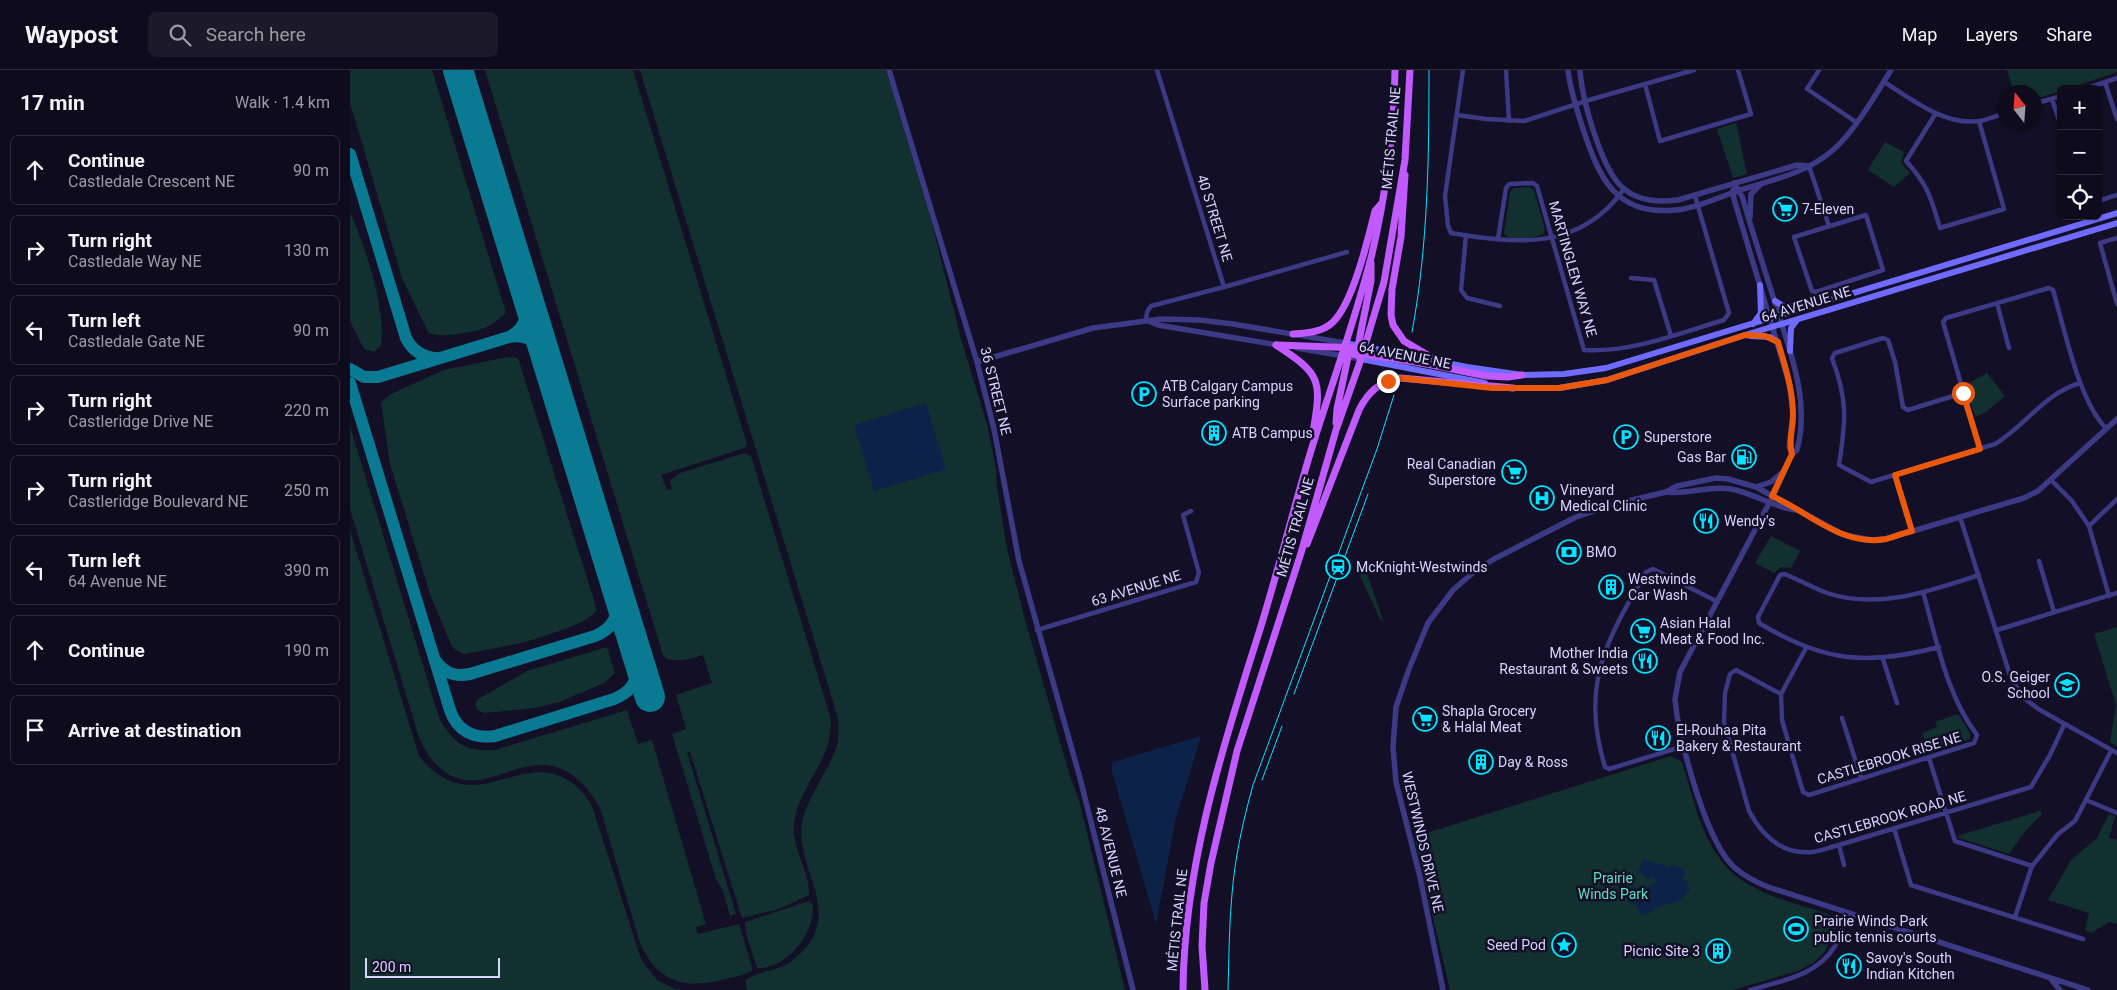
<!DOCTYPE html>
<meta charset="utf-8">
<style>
body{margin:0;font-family:Roboto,sans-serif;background:#1c1929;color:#f1f3f6}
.controls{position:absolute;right:15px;top:15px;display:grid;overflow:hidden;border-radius:8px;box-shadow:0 1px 4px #0004}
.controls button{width:45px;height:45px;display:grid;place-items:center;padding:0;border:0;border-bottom:1px solid #2e2b3b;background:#0e0b1c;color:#f1f3f6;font:25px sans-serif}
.compass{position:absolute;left:1647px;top:15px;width:45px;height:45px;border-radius:50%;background:#0e0b1c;box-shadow:0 1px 4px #0004;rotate:343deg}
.scale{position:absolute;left:15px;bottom:12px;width:135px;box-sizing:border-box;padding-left:5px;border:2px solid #d9d4ff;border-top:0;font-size:14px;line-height:18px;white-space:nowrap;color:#d9d4ff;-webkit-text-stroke:4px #130f26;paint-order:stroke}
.stop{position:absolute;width:15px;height:15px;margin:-11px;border:4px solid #ea580c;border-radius:50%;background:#fff}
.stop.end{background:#ea580c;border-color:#fff;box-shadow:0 1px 5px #0008}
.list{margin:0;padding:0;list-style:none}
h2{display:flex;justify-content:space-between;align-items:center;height:65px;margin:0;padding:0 20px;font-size:21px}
h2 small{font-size:16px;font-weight:400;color:#9b9ba3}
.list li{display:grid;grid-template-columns:32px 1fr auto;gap:15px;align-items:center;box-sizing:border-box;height:70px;margin:0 10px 10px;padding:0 10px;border:1px solid #2e2b3b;border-radius:8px}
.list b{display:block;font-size:19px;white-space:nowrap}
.list p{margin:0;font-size:16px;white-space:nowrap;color:#9b9ba3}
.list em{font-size:16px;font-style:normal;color:#9b9ba3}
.icon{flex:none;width:28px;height:28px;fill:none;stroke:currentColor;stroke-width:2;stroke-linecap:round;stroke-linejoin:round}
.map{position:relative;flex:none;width:1767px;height:920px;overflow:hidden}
header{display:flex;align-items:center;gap:30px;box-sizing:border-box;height:70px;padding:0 25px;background:#0e0b1c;border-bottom:1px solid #2e2b3b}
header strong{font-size:24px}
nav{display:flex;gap:28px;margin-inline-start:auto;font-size:18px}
.search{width:350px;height:45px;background:#1c1929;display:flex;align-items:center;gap:12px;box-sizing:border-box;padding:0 18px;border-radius:8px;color:#9b9ba3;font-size:19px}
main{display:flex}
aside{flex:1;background:#0e0b1c}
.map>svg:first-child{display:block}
.green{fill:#12302f}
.water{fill:#0c2248}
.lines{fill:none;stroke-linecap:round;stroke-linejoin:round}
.taxiway{stroke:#0a7a92;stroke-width:12}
.runway{stroke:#0a7a92;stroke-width:30}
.minor{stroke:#3d3a85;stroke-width:4.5}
.tertiary{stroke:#3d3a85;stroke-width:5.5}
.secondary{stroke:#6f6bff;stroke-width:6}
.primary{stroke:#c25bff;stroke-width:7}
.tram{stroke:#00e5ff;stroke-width:1}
.route{stroke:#ea580c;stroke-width:6}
.labels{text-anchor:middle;stroke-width:5;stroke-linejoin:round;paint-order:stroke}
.street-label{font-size:14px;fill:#d9d4ff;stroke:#130f26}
.poi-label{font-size:14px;fill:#d9d4ff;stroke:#130f26;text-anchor:start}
.park-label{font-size:14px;fill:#5fe0c0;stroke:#130f26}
</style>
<header>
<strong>Waypost</strong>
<div class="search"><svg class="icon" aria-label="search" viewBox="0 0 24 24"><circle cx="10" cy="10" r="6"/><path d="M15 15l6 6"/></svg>Search here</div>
<nav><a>Map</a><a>Layers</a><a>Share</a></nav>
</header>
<main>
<aside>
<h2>17 min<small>Walk · 1.4 km</small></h2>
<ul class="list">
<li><svg class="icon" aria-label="ahead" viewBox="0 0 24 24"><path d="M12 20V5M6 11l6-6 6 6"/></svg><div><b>Continue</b><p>Castledale Crescent NE</p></div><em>90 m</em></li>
<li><svg class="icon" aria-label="right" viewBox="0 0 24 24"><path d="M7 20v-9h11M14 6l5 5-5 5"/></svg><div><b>Turn right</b><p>Castledale Way NE</p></div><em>130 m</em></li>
<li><svg class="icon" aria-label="left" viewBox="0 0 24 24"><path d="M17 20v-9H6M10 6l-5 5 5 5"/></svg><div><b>Turn left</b><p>Castledale Gate NE</p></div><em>90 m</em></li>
<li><svg class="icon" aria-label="right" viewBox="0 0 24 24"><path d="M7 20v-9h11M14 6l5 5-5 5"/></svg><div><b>Turn right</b><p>Castleridge Drive NE</p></div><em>220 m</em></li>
<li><svg class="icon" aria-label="right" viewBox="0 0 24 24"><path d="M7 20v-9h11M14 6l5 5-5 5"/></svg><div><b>Turn right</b><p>Castleridge Boulevard NE</p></div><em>250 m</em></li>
<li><svg class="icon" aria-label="left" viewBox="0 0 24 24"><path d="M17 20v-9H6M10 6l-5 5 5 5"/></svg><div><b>Turn left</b><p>64 Avenue NE</p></div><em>390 m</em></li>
<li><svg class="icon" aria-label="ahead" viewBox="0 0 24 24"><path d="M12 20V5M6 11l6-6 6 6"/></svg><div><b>Continue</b></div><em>190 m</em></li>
<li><svg class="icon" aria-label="arrive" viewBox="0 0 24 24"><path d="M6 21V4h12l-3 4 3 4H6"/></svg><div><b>Arrive at destination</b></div></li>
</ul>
</aside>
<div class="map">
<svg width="1767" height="920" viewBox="0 0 1767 920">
<rect width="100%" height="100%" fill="#130f26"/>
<path class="green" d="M0 0H82L156 243C148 250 139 257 129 260 117 263 87 269 78 262L52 208 4 46 0 34Z
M135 0H283L397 374 394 378 311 405 317 420 322 419 320 411 330 403 394 383 401 386 480 646C486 688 449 714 444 753 441 778 460 800 459 825L429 839 392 848 340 682H337L386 844 380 846 373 821 366 809 322 664 336 659 326 625 362 613 353 585C342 589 329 592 317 589L313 585Z
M290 0H536L580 146 611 269 637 354 646 398 647 418 657 479 676 553 719 703 729 730 775 920H397L395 911C408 900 429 902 443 890 501 843 441 800 453 748 458 728 478 700 486 679 489 670 488 658 488 648Z
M1657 0H1767V2L1717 19H1711V21L1685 29 1684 22H1664Z
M1386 53 1397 104 1383 108 1367 59Z
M1535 72 1554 82 1551 93 1560 103 1544 117 1518 100Z
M1180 117 1184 120 1195 160 1193 164C1181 169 1170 169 1157 167L1154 163 1160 122 1164 118Z
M0 142C15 176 36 238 31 275L24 282 14 279 0 251Z
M157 287 168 288 247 540C240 549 228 554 217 558 180 573 152 577 114 584L106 580 102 576 81 527 40 394 31 333 41 324 94 300Z
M1637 303 1655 326 1636 342 1625 347 1615 315Z
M0 356 89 648C105 674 113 681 145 680L277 640 288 674 302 670 356 854 346 857 348 864 389 854 402 897V901C394 905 384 907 376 909 335 920 308 913 290 873L250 738C239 718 220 696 195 695 175 694 154 704 135 709 99 717 77 691 67 661L0 439Z
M0 460 69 686C123 753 171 677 221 712 231 720 240 729 244 742L291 889 307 910 325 919 332 920H0Z
M1421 466 1450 481 1441 498 1431 497 1424 503 1405 493Z
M1013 502 1017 504 1034 552 1030 549 1010 506Z
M1767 557V676L1760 672 1766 635 1744 564Z
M257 577 265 603 254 613 209 632 185 638 134 643 127 640 125 634 128 629 177 601Z
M1608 644 1620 663V669L1579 683 1572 663 1587 657 1585 652Z
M1321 686 1332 692C1345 733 1353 782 1390 809 1415 827 1449 834 1478 844L1483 848 1486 854 1485 861 1474 883 1463 893 1448 901 1383 920H1100L1064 767Z
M1690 741 1692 744 1673 764 1659 784 1609 768 1607 766Z
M1759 744 1765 746 1759 768 1767 770V854L1759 852 1741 863 1735 860 1739 843 1698 830 1721 790 1747 768Z
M459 831 463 835C465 863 437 900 407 898L396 864 395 852Z"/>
<path class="water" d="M576 333 596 399 524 421 504 355Z
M850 666 851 667 826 748 806 854 761 698 763 692Z
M1294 789 1306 794 1310 793 1320 798 1322 794 1327 798 1330 797 1332 800 1335 799V806L1332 810 1338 811 1336 814 1340 818 1336 825 1331 830 1305 838 1302 842 1295 845 1290 843 1287 835 1280 833 1275 826 1278 820 1277 817 1281 818 1284 815 1285 819 1289 817 1293 820 1295 817 1307 813 1306 809 1302 807 1298 810 1294 805 1287 802Z"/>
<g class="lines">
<path class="taxiway" d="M0 84 56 268C62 280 72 287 86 288
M159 267C192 250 171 214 163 187
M0 299 14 307H28L159 267C193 261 196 294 204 319
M0 313 100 640C107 661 124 669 145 666L264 629C303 613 283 578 274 549
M85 590C94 603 105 607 120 604L245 566C286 549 261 506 251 476"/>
<path class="runway" d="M108 0 300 627"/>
<path class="minor" d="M1113 0 1095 126 1098 156 1101 163C1168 174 1230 181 1274 119
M1156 0 1159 51
M1469 0 1457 19 1506 52
M1534 12C1562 29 1594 56 1629 51 1637 50 1646 46 1654 43
M1755 12 1767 49
M1295 14 1310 71 1401 44 1388 0
M1735 19 1767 8
M1702 29 1711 56
M1684 34 1711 26
M1586 43 1556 91C1578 115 1581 128 1590 158L1654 139 1629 51
M1107 45 1136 49 1174 51 1239 30 1344 0
M1459 96 1479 156
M1748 131 1767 125
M1516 145 1533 200 1466 222 1462 221 1444 167Z
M1116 165 1111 220 1117 228 1150 236
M1767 168 1750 173 1767 234
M1148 169 1156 118 1159 114 1183 113 1187 116 1234 280C1281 283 1330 263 1374 250L1379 243 1345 126
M1281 208 1304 210 1321 266
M874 217 997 182
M1647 233 1659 278
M796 250 797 242 801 236 874 217 807 0
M1613 323 1558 340 1553 337 1545 292 1538 270 1533 268 1485 283 1482 288C1498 331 1496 350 1489 395L1521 412 1645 374C1675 356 1695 323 1730 313
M1630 379 1593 252 1596 248 1699 218 1703 220C1714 257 1729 332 1756 358
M1545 405 1562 461
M1701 410 1722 431 1739 456 1759 526
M1610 447 1658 599 1661 609 1675 629 1690 640 1767 683
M1739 456 1767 429
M1689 491 1704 542
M687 560 846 512 849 503 833 445 841 441
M1647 560 1767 523
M1589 577C1517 596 1473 592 1409 553L1408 547 1430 505 1435 504C1449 510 1463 518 1477 523 1528 540 1580 521 1629 505
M1456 578 1431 624 1432 650 1453 722 1459 725 1624 673 1627 665C1596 624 1587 571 1573 522
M1533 589 1547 633
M1431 624 1386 600 1380 604 1375 623 1374 652 1399 741C1412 765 1432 785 1462 782 1471 781 1480 777 1489 775L1681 717 1700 685 1714 655
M1492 648 1511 708
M1334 676 1259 699 1255 697C1230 615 1256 571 1296 502L1303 499 1366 531
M1579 688 1605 771 1682 796
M1736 730 1767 743
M1544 758 1561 815 1733 869
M1489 775 1494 795
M1665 847 1682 796 1708 764 1725 751 1761 681
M1400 920C1431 911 1467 906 1485 876 1490 866 1492 853 1496 843"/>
<path class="tertiary" d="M539 0 627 292 644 359 669 491 730 708 783 920
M1218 0C1220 20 1227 40 1233 59 1249 107 1265 146 1325 140 1347 138 1369 127 1390 120 1423 110 1457 103 1483 80 1505 61 1526 24 1541 0
M1230 0C1232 29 1251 99 1273 118 1289 132 1310 132 1328 130L1447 95 1459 96
M1384 113 1392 126C1403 164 1415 201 1427 239 1441 284 1460 332 1447 380L1442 384 1425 422 1330 602 1325 629 1327 646C1334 683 1357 774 1385 798 1394 806 1406 812 1418 817L1738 920
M1383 120 1384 129 1440 316 1443 345 1439 377 1442 384
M1400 147 1401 124 1410 115
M798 251 808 255 928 275
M947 278 1011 289
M627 292 743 258 811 249 849 250 883 254 995 273
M1406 417 1421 412 1434 401
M1316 422C1338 425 1359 415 1381 419 1404 423 1424 438 1447 440
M1700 908 1710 920
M1093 920 1070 807 1046 712 1043 677 1046 637 1059 599 1078 553 1103 520 1125 501 1144 489 1226 447 1265 434 1316 422 1327 416 1366 408 1378 409 1406 417 1494 465 1522 470 1536 469 1674 428 1688 421 1767 349"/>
<path class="secondary" d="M1425 231 1433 236H1456
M1403 254 1411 243 1410 215
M1401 266 1420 267 1428 272
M995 273 1117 297 1172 305 1214 304 1256 298 1767 143
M1440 281 1441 258 1447 250
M1011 289 1135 313
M1160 318H1209L1257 310 1395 265 1767 153"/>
<path class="primary" d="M1055 105 1051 167 1042 219 1041 245 1043 255 1054 271 1086 290
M943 264C957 263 973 262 983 252 1003 233 1018 169 1025 141L1031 134
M926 275C971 304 972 310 963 362
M927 275 1011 278
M992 286C1006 278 1114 302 1138 306L1158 307 1172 305
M1008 286 1007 280 1009 271 1021 211V193
M986 353 987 339 998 287V280
M957 474 1009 340C1018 322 1029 312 1050 308L1163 318
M833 920C834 800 870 685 906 572 926 510 941 447 960 384 980 318 1005 252 1022 184 1036 124 1044 61 1045 0
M855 920 852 876 854 833 861 793 887 681 951 483 986 360 1011 289 1034 212 1055 90 1060 0"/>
<path class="tram" d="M1062 262C1078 176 1079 88 1079 0
M944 624 1018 424
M912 710 932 656
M878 920C879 888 879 856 882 824 885 787 893 751 903 715L1027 379 1044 325"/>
</g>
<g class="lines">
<path class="route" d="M1038 311 1050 308 1142 318H1209L1257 310 1395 265 1415 266 1428 272C1435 296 1443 320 1443 345 1443 359 1438 372 1442 384L1422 426C1459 442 1492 477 1536 469 1544 467 1553 463 1562 461L1545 405 1630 379 1613 323"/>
</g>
<defs>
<g id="supermarket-ring" transform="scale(1.25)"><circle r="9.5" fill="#130f26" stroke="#00e5ff" stroke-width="1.5"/><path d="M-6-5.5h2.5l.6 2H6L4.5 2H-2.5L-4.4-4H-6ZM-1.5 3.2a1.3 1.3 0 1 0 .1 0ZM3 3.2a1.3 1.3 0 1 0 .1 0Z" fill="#00e5ff"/></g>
<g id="parking-ring" transform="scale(1.25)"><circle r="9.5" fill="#130f26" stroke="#00e5ff" stroke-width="1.5"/><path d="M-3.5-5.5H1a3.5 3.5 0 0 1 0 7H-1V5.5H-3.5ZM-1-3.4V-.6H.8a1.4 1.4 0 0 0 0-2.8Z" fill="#00e5ff"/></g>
<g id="building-ring" transform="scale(1.25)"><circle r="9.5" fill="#130f26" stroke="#00e5ff" stroke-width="1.5"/><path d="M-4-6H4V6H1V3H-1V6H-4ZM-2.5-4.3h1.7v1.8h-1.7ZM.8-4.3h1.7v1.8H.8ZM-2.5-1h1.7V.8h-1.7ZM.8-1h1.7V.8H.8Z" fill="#00e5ff"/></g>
<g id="fuel-ring" transform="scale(1.25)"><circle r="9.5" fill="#130f26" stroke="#00e5ff" stroke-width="1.5"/><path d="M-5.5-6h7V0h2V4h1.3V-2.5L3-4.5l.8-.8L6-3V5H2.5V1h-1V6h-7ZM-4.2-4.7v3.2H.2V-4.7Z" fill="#00e5ff"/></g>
<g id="hospital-ring" transform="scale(1.25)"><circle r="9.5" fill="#130f26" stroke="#00e5ff" stroke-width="1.5"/><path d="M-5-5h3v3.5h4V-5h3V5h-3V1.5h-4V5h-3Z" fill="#00e5ff"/></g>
<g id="restaurant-ring" transform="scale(1.25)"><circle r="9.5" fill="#130f26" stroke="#00e5ff" stroke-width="1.5"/><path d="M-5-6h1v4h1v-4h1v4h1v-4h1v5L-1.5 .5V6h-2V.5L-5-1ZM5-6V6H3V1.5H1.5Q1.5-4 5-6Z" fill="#00e5ff"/></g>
<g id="bank-ring" transform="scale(1.25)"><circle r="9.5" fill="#130f26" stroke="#00e5ff" stroke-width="1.5"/><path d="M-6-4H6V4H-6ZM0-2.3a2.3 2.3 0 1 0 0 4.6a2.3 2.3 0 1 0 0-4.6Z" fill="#00e5ff"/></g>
<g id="station-ring" transform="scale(1.25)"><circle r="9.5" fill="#130f26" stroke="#00e5ff" stroke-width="1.5"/><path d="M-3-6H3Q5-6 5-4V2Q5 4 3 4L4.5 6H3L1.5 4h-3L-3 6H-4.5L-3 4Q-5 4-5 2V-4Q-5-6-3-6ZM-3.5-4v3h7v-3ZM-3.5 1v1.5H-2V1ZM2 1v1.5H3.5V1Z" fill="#00e5ff"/></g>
<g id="school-ring" transform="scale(1.25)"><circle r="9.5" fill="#130f26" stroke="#00e5ff" stroke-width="1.5"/><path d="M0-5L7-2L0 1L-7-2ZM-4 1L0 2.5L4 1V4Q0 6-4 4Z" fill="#00e5ff"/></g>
<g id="stadium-ring" transform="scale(1.25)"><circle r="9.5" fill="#130f26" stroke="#00e5ff" stroke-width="1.5"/><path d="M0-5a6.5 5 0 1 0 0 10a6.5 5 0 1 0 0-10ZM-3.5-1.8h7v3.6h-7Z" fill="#00e5ff"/></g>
<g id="sight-ring" transform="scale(1.25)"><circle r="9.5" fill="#130f26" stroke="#00e5ff" stroke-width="1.5"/><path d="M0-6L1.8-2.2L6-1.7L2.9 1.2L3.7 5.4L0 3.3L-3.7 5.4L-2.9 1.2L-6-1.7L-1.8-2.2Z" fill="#00e5ff"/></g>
</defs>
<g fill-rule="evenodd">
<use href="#supermarket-ring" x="1435" y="139"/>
<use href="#parking-ring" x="794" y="324"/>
<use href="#building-ring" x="864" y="363"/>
<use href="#parking-ring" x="1276" y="367"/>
<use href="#fuel-ring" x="1394" y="387"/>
<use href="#supermarket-ring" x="1164" y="402"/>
<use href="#hospital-ring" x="1192" y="428"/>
<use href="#restaurant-ring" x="1356" y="451"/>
<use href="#bank-ring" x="1219" y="482"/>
<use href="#station-ring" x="988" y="497"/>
<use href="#building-ring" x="1261" y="517"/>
<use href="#supermarket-ring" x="1293" y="561"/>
<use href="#restaurant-ring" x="1295" y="591"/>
<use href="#school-ring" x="1717" y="615"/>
<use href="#supermarket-ring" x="1075" y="649"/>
<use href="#restaurant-ring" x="1308" y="668"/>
<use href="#building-ring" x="1131" y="692"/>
<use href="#stadium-ring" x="1446" y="859"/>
<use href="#sight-ring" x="1214" y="875"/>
<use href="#building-ring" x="1368" y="881"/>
<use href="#restaurant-ring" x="1499" y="896"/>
</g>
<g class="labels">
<g class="street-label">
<text transform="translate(1041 68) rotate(-85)" y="5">MÉTIS TRAIL NE</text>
<text transform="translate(865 148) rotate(73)" y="5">40 STREET NE</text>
<text transform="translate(1223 199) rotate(74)" y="5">MARTINGLEN WAY NE</text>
<text transform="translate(1456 234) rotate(-17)" y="5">64 AVENUE NE</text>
<text transform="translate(1055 285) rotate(11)" y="5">64 AVENUE NE</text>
<text transform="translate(646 321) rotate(76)" y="5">36 STREET NE</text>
<text transform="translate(945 457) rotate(-74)" y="5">MÉTIS TRAIL NE</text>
<text transform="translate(786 518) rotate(-17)" y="5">63 AVENUE NE</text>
<text transform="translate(1539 688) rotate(-17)" y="5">CASTLEBROOK RISE NE</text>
<text transform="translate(1540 747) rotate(-16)" y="5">CASTLEBROOK ROAD NE</text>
<text transform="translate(1073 772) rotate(77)" y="5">WESTWINDS DRIVE NE</text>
<text transform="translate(761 782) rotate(76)" y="5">48 AVENUE NE</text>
<text transform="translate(827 850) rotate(-84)" y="5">MÉTIS TRAIL NE</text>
</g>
<g class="poi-label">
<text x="1452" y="144">7-Eleven</text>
<text x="812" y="321">ATB Calgary Campus<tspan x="812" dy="16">Surface parking</tspan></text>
<text x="882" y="368">ATB Campus</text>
<text x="1294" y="372">Superstore</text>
<text x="1376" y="392" text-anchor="end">Gas Bar</text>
<text x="1146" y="399" text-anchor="end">Real Canadian<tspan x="1146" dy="16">Superstore</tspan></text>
<text x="1210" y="425">Vineyard<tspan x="1210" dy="16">Medical Clinic</tspan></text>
<text x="1374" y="456">Wendy's</text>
<text x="1236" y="487">BMO</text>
<text x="1006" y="502">McKnight-Westwinds</text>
<text x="1278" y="514">Westwinds<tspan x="1278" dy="16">Car Wash</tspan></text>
<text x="1310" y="558">Asian Halal<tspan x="1310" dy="16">Meat &amp; Food Inc.</tspan></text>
<text x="1278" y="588" text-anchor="end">Mother India<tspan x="1278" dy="16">Restaurant &amp; Sweets</tspan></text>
<text x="1700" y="612" text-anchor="end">O.S. Geiger<tspan x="1700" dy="16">School</tspan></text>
<text x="1092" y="646">Shapla Grocery<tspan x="1092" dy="16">&amp; Halal Meat</tspan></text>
<text x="1326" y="665">El-Rouhaa Pita<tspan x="1326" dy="16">Bakery &amp; Restaurant</tspan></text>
<text x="1148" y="697">Day &amp; Ross</text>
<text x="1464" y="856">Prairie Winds Park<tspan x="1464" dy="16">public tennis courts</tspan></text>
<text x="1196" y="880" text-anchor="end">Seed Pod</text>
<text x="1350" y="886" text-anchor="end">Picnic Site 3</text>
<text x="1516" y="893">Savoy's South<tspan x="1516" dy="16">Indian Kitchen</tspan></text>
</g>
<g class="park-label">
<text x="1263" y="813">Prairie<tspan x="1263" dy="16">Winds Park</tspan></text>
</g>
</g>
</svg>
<div class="controls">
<button>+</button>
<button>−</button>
<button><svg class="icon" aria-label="locate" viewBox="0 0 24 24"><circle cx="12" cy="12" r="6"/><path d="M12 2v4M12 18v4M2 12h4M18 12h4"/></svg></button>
</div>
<svg class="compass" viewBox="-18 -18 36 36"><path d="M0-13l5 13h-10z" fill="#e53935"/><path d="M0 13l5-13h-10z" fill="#9b9ba3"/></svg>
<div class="scale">200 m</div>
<div class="stop" style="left:1613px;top:323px"></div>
<div class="stop end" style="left:1038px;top:311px"></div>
</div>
</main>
